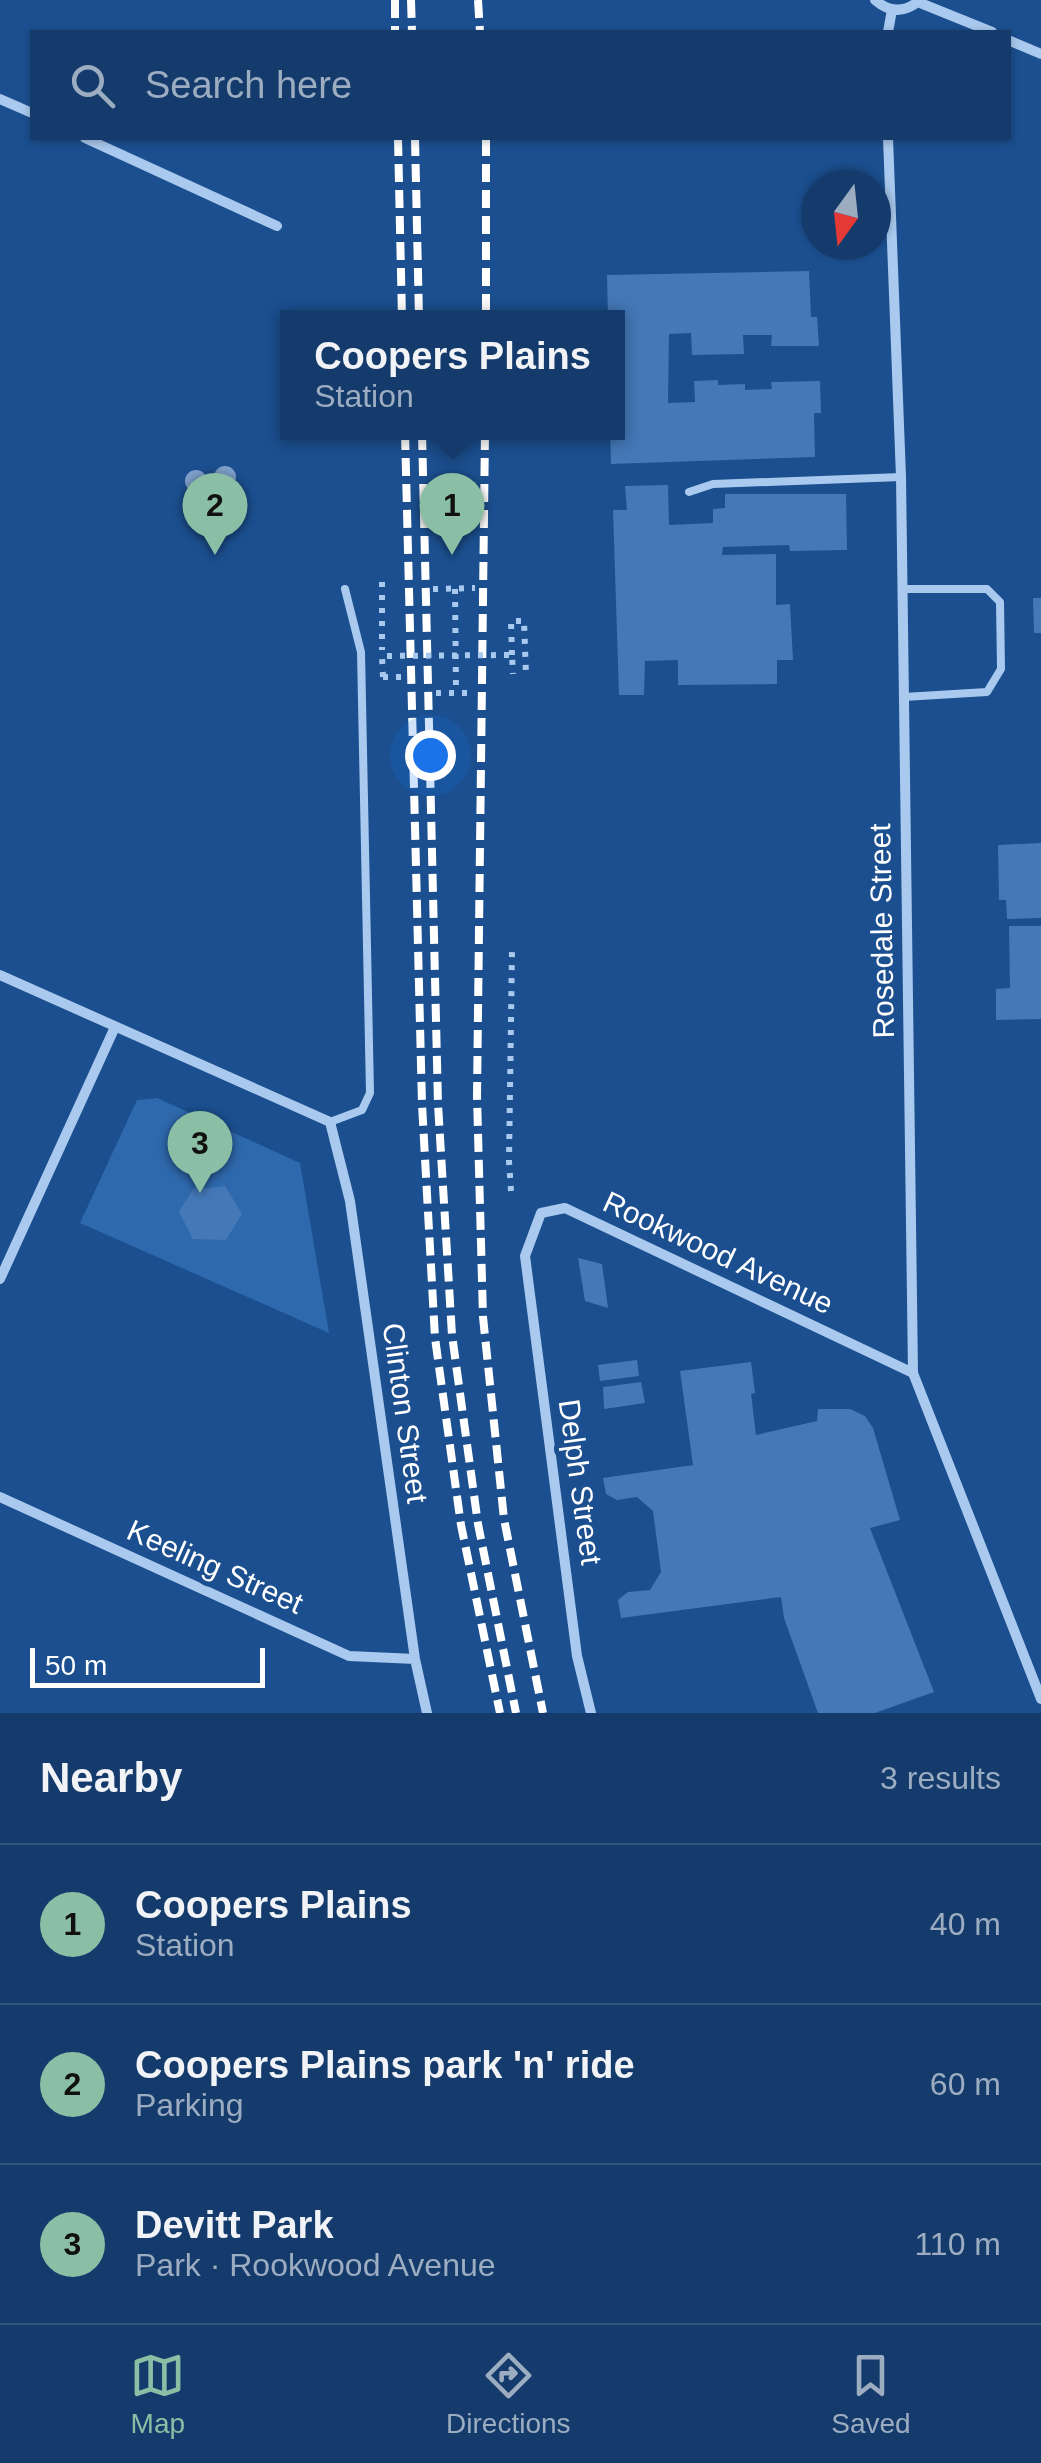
<!DOCTYPE html>
<meta charset="utf-8">
<style>
body{margin:0;font-family:Helvetica,sans-serif;background:#214673;color:#f1f3f6}
.compass{position:absolute;left:801px;top:170px;width:90px;height:90px;border-radius:50%;background:#143b6b;box-shadow:0 2px 8px #0004;rotate:195deg}
.scale{position:absolute;left:30px;bottom:25px;width:235px;box-sizing:border-box;padding-left:10px;border:5px solid #fff;border-top:0;font-size:28px;line-height:35px;white-space:nowrap;color:#fff;-webkit-text-stroke:8px #1b4f8f;paint-order:stroke}
.you{position:absolute;left:430px;top:755px;width:35px;height:35px;margin:-25px;border:8px solid #fff;border-radius:50%;background:#1a73e8;box-shadow:0 0 0 15px #1a73e833}
.badge{display:grid;place-items:center;width:65px;height:65px;border-radius:50%;background:#8abfa5;color:#111;font-size:32px;font-weight:700}
.pin{position:absolute;translate:-50% -82px;filter:drop-shadow(0 2px 5px #0008)}
.pin::after{content:'';position:absolute;top:52px;width:35px;height:30px;background:inherit;clip-path:polygon(0 0,100% 0,50% 100%)}
.popup{position:absolute;left:280px;top:310px;width:345px;height:130px;box-sizing:border-box;display:grid;place-content:center;border-radius:0px;background:#143b6b;filter:drop-shadow(0 2px 8px #0005);font-size:32px;white-space:nowrap;color:#9dadc1}
.popup b{font-size:38px;color:#f1f3f6}
.popup::after{content:'';position:absolute;left:50%;top:100%;margin-left:-20px;border:20px solid transparent;border-top-color:#143b6b}
.list{margin:0;padding:0;list-style:none}
h2{display:flex;justify-content:space-between;align-items:center;height:130px;margin:0;padding:0 40px;font-size:42px}
h2 small{font-size:32px;font-weight:400;color:#9dadc1}
.list li{display:grid;grid-template-columns:65px 1fr auto;gap:30px;align-items:center;box-sizing:border-box;height:160px;padding:0 40px;border-top:2px solid #33557e}
.list b{display:block;font-size:38px;white-space:nowrap}
.list p{margin:0;font-size:32px;white-space:nowrap;color:#9dadc1}
.list em{font-size:32px;font-style:normal;color:#9dadc1}
.icon{flex:none;width:55px;height:55px;fill:none;stroke:currentColor;stroke-width:2;stroke-linecap:round;stroke-linejoin:round}
.map{position:relative;flex:none;width:1041px;height:1713px;overflow:hidden}
.search{position:absolute;background:#143b6b;box-shadow:0 2px 8px #0004;left:30px;right:30px;top:30px;height:110px;display:flex;align-items:center;gap:25px;box-sizing:border-box;padding:0 35px;border-radius:0px;color:#9dadc1;font-size:38px}
.sheet{height:610px;background:#143b6b}
nav{display:flex;justify-content:space-around;align-items:center;box-sizing:border-box;height:140px;border-top:2px solid #33557e;background:#143b6b;font-size:28px;color:#9dadc1}
nav a{display:grid;justify-items:center;gap:5px}
nav .on{color:#8abfa5}
.map>svg:first-child{display:block}
.green{fill:#2e69ad}
.building{fill:#4478b7}
.lines{fill:none;stroke-linecap:round;stroke-linejoin:round}
.path{stroke:#a9c9ee;stroke-width:6;stroke-dasharray:5 8;stroke-linecap:butt}
.service{stroke:#a9c9ee;stroke-width:8}
.minor{stroke:#a9c9ee;stroke-width:10}
.rail{stroke:#fff;stroke-width:8;stroke-dasharray:18 8;stroke-linecap:butt}
.path-bridge{stroke:#a9c9ee;stroke-width:6;stroke-dasharray:5 8;stroke-linecap:butt}
.tree{fill:#7ea0ca}
.labels{text-anchor:middle;stroke-width:10;stroke-linejoin:round;paint-order:stroke}
.street-label{font-size:30px;fill:#fff;stroke:#1b4f8f}
</style>
<div class="map">
<svg width="1041" height="1713" viewBox="0 0 1041 1713">
<rect width="100%" height="100%" fill="#1b4f8f"/>
<path class="green" d="M157 1098 300 1163 329 1333 80 1223 137 1100Z"/>
<path class="building" d="M809 271 811 317H817L819 346H771L772 335H743L744 354 692 355 691 333 669 334 668 403 695 402 694 381 718 380V385L745 384V390L772 389 771 382 820 381 821 413H814L815 457 611 464 610 432H617V318H608L607 275Z
M668 485 669 525 713 523V509L725 508V494H846L847 550 790 551 789 545 723 547 722 555 776 554V605L790 604 793 660H777V684L678 685V660L645 661 644 695H619L613 510H627L625 486Z
M1033 598H1041V633H1034Z
M1041 843V918L1007 919 1006 900H999L998 845Z
M1009 926H1041V1019L996 1020V989L1010 988Z
M195 1186 210 1188 225 1186 242 1214 226 1240 193 1239 179 1212Z
M578 1258 602 1264 608 1308 585 1301Z
M637 1360 639 1376 600 1381 598 1365Z
M751 1362 755 1393 751 1394 756 1435 817 1421 818 1409H850L865 1416 873 1428 900 1520 870 1528 934 1692 875 1713H818L784 1618 781 1597 621 1618 618 1600 628 1592 650 1590 661 1572 653 1511 637 1497 617 1500 606 1494 603 1478 693 1465 680 1371Z
M641 1382 645 1403 604 1409 603 1387Z"/>
<g class="lines">
<path class="path" d="M382 582V650
M433 589 475 588
M455 589 456 692
M512 655 511 621H524L526 675
M383 677H403
M436 693H474
M511 1191 509 1161 512 950"/>
<path class="service" d="M689 492 713 484 901 477
M903 589H987L1000 602 1001 669 987 692 904 697
M330 1122 362 1110 370 1093 361 652 345 589"/>
<path class="minor" d="M875 0C890 13 905 13 920 0
M918 2 992 32
M888 32 892 10
M1008 40 1041 54
M0 99 32 113
M85 138 277 226
M888 138 901 477 913 1373 1041 1699
M0 975 330 1122 350 1201 415 1659 427 1713
M0 1279 115 1027
M0 1497 349 1656 415 1659
M591 1713 577 1656 525 1256 541 1213 565 1208 913 1373"/>
<path class="rail" d="M395 0V32
M411 0 412 32
M478 0 480 32
M398 138 402 318
M415 138 419 318
M486 138V318
M405 432 422 1104 435 1338 461 1525 500 1713
M422 432 438 1104 452 1335 478 1524 516 1713
M485 432 477 1096 483 1317 504 1519 543 1713"/>
<path class="path-bridge" d="M383 677 382 656 512 655 513 674"/>
</g>
<g class="tree">
<circle cx="225" cy="477" r="11"/>
<circle cx="196" cy="481" r="11"/>
</g>
<g class="labels">
<g class="street-label">
<text transform="translate(882 931) rotate(-91)" y="10">Rosedale Street</text>
<text transform="translate(718 1253) rotate(25)" y="10">Rookwood Avenue</text>
<text transform="translate(405 1413) rotate(82)" y="10">Clinton Street</text>
<text transform="translate(580 1482) rotate(82)" y="10">Delph Street</text>
<text transform="translate(215 1567) rotate(24)" y="10">Keeling Street</text>
</g>
</g>
</svg>
<svg class="compass" viewBox="-18 -18 36 36"><path d="M0-13l5 13h-10z" fill="#e53935"/><path d="M0 13l5-13h-10z" fill="#9dadc1"/></svg>
<div class="scale">50 m</div>
<div class="you"></div>
<div class="pin badge" style="left:452px;top:555px">1</div>
<div class="popup"><b>Coopers Plains</b>Station</div>
<div class="pin badge" style="left:215px;top:555px">2</div>
<div class="pin badge" style="left:200px;top:1193px">3</div>
<div class="search"><svg class="icon" aria-label="search" viewBox="0 0 24 24"><circle cx="10" cy="10" r="6"/><path d="M15 15l6 6"/></svg>Search here</div>
</div>
<section class="sheet">
<h2>Nearby<small>3 results</small></h2>
<ul class="list">
<li><span class="badge">1</span><div><b>Coopers Plains</b><p>Station</p></div><em>40 m</em></li>
<li><span class="badge">2</span><div><b>Coopers Plains park 'n' ride</b><p>Parking</p></div><em>60 m</em></li>
<li><span class="badge">3</span><div><b>Devitt Park</b><p>Park · Rookwood Avenue</p></div><em>110 m</em></li>
</ul>
</section>
<nav>
<a class="on"><svg class="icon" aria-label="map" viewBox="0 0 24 24"><path d="M3 6l6-2 6 2 6-2v14l-6 2-6-2-6 2zM9 4v14M15 6v14"/></svg>Map</a>
<a><svg class="icon" aria-label="directions" viewBox="0 0 24 24"><path d="M12 3l9 9-9 9-9-9zM9 14v-3h6M13 9l2 2-2 2"/></svg>Directions</a>
<a><svg class="icon" aria-label="saved" viewBox="0 0 24 24"><path d="M7 4h10v16l-5-4-5 4z"/></svg>Saved</a>
</nav>
